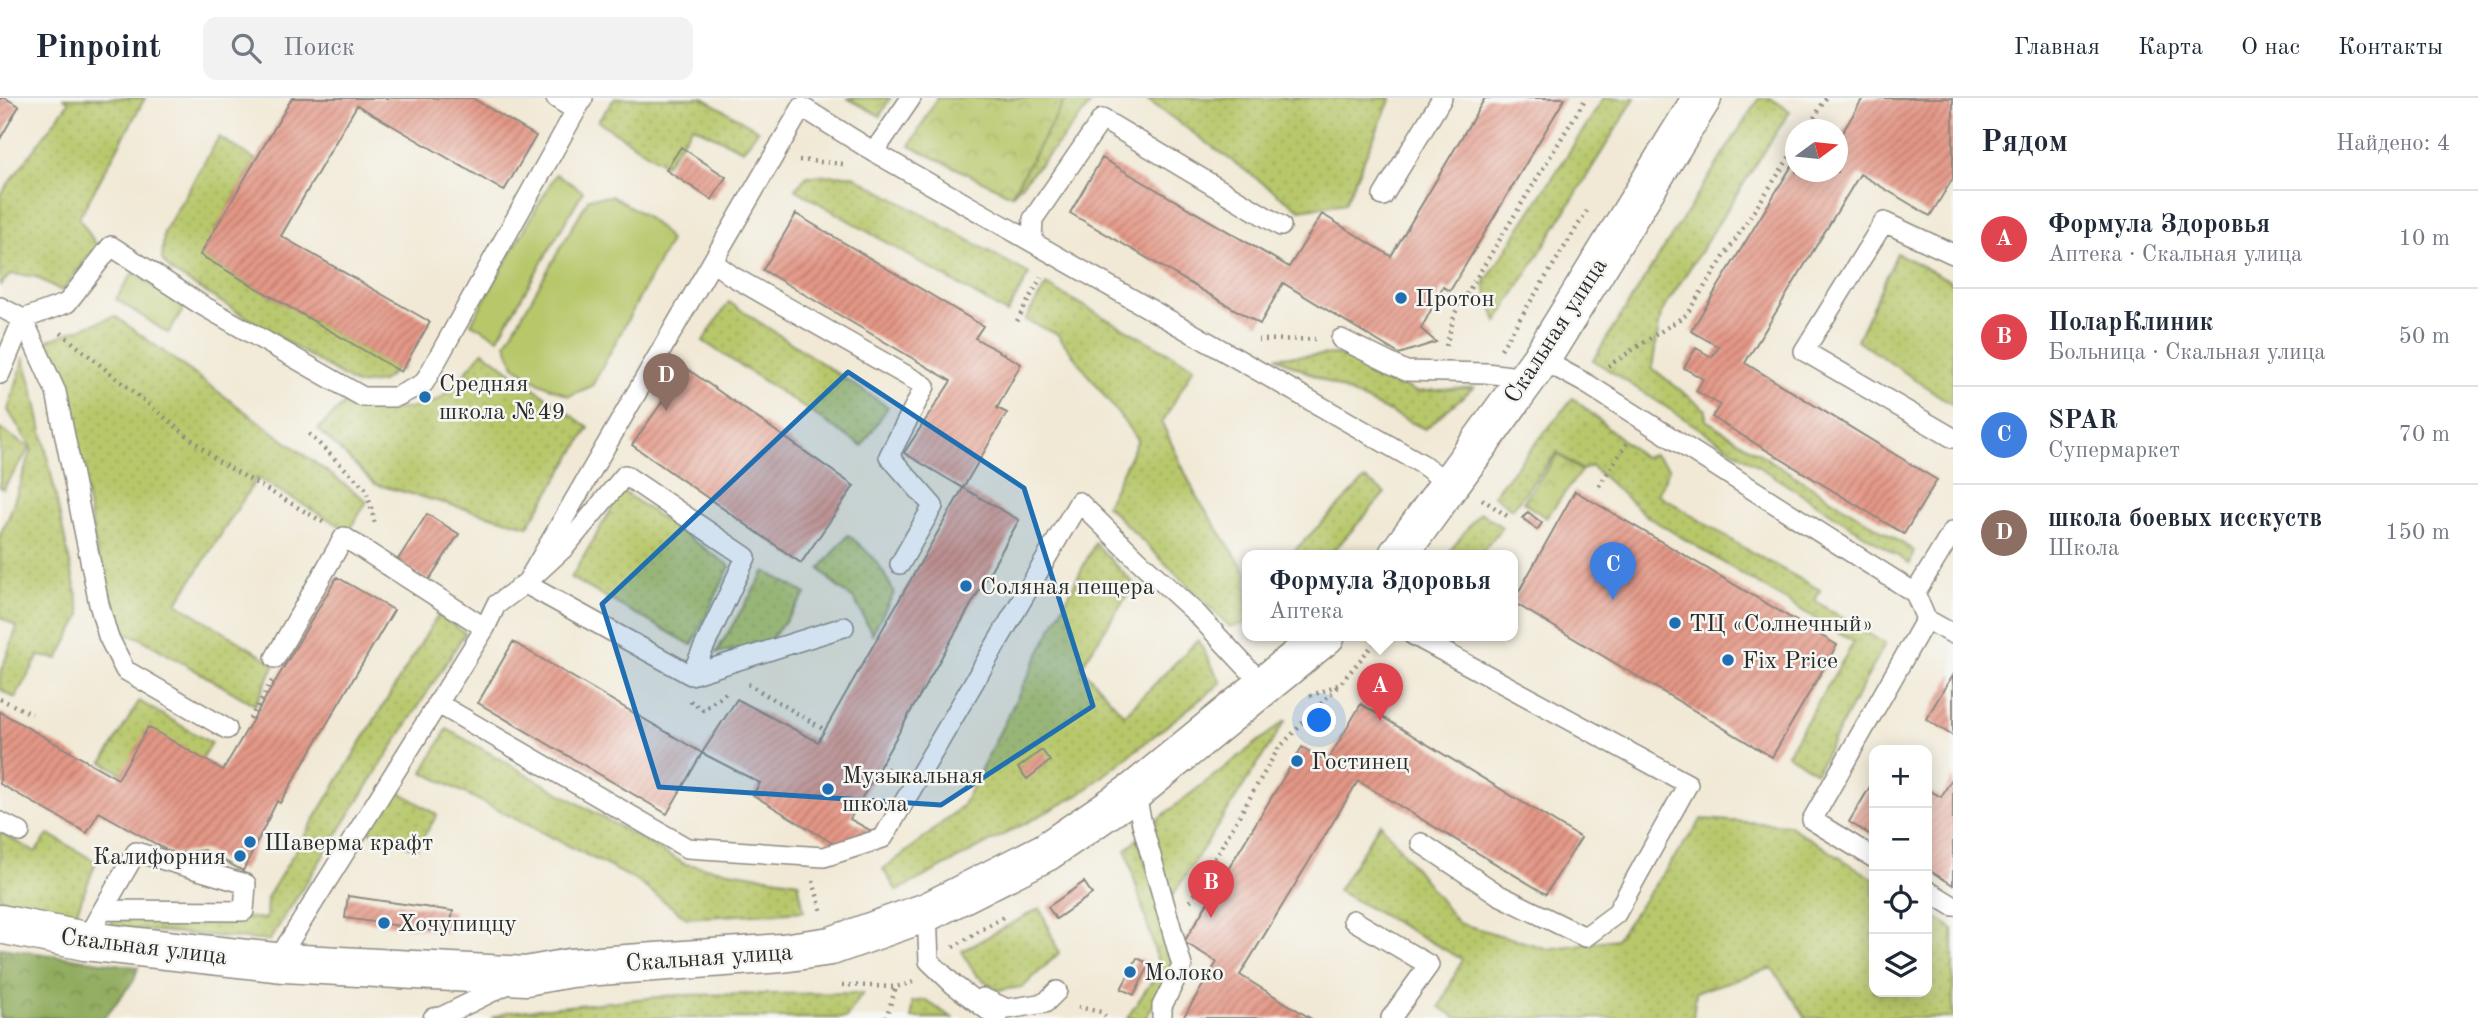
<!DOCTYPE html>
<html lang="ru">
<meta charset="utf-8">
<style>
body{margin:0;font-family:"Old Standard TT",serif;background:#f2f2f3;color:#1f2937}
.controls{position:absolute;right:21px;bottom:21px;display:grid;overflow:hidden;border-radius:14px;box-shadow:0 4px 18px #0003}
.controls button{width:63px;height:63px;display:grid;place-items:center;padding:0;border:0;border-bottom:2px solid #e0e1e3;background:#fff;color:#1f2937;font:35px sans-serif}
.compass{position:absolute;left:1785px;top:21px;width:63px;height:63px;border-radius:50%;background:#fff;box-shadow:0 4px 18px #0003;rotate:75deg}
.you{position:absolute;left:1320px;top:623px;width:24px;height:24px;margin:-18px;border:5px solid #fff;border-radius:50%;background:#1a73e8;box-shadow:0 0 0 10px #1a73e833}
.badge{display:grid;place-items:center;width:46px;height:46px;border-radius:50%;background:#1f6fb2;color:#fff;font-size:23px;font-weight:700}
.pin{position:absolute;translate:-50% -58px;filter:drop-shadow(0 2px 4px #0008)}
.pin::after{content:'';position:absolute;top:37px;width:24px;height:21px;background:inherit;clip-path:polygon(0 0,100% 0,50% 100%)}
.popup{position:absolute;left:1242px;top:452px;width:276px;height:91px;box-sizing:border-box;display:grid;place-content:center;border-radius:14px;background:#fff;filter:drop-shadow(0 2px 5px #0005);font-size:23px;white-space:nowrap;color:#747a83}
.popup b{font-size:26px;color:#1f2937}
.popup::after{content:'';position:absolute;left:50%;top:100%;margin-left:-14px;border:14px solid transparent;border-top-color:#fff}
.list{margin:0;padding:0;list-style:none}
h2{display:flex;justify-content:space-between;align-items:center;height:91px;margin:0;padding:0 28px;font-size:30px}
h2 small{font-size:23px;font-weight:400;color:#747a83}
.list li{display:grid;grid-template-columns:46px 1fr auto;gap:21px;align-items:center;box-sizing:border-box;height:98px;padding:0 28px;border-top:2px solid #e0e1e3}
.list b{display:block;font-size:26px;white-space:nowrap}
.list p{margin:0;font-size:23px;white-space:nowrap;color:#747a83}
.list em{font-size:23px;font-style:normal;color:#747a83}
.icon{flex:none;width:38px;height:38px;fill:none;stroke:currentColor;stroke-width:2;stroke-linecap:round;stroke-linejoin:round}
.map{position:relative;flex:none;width:1953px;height:920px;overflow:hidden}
header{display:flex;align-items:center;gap:42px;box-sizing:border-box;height:98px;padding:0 35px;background:#fff;border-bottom:2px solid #e0e1e3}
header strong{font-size:33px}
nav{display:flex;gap:38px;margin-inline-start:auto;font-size:24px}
.search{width:490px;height:63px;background:#f2f2f3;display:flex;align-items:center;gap:18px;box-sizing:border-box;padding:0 24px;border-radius:14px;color:#747a83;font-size:26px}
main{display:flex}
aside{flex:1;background:#fff}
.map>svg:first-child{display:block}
.grass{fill:url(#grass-dots);stroke:#71794a;stroke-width:2}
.forest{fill:url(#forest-crowns);stroke:#5e6c44;stroke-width:2}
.park{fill:url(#park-crowns);stroke:#71794a;stroke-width:2}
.pitch{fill:#b7c76a;stroke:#71794a;stroke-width:2}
.building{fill:url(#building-hatch)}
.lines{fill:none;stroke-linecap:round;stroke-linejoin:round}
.lane-casing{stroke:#8e8a80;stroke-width:22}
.secondary-casing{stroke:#8e8a80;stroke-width:41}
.path{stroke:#8e8a80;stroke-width:4.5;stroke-dasharray:2 5;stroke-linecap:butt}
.lane{stroke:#fff;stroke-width:19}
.secondary{stroke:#fff;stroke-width:38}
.marked{fill:#1f6fb2;fill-opacity:0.2;stroke:#1f6fb2;stroke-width:5;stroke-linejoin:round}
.poi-dot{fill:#1f6fb2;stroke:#f6f6f2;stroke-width:2.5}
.labels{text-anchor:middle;stroke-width:5;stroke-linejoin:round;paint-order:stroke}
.poi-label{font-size:24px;fill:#2b2b2b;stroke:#f6f6f2;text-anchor:start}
.street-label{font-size:24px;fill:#2b2b2b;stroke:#f6f6f2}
</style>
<header>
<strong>Pinpoint</strong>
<div class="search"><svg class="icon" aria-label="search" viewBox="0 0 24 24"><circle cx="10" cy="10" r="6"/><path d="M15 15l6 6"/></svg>Поиск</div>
<nav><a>Главная</a><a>Карта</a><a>О нас</a><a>Контакты</a></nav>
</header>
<main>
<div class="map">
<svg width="1953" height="920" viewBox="0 0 1953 920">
<defs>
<pattern id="grass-dots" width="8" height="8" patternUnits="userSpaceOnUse" patternTransform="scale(1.75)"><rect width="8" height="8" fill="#b7c76a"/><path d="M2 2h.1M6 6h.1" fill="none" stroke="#9eab5c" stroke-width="1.8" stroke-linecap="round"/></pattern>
<pattern id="forest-crowns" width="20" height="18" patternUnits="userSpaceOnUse" patternTransform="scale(1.75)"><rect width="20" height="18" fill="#91ac5e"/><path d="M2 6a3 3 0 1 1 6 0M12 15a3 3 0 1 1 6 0" fill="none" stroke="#778c4e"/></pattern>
<pattern id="park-crowns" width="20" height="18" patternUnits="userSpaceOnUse" patternTransform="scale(1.75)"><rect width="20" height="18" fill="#b7c76a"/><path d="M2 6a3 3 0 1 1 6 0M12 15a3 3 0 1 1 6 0" fill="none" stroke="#9eab5c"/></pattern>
<pattern id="building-hatch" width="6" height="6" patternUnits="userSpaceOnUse" patternTransform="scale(1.75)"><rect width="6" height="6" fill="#e49786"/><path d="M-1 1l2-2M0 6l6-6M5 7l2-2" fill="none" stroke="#b97b6e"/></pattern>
</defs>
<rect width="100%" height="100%" fill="#f6f6f2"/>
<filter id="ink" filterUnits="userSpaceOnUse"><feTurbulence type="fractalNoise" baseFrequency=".0143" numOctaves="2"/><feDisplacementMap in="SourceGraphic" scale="14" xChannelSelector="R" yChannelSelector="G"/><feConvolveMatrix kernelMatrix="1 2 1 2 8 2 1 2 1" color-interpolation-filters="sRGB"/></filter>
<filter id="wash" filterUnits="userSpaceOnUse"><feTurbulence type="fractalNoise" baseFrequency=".00686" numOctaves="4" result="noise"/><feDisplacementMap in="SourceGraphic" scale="28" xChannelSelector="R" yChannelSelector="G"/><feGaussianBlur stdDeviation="1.57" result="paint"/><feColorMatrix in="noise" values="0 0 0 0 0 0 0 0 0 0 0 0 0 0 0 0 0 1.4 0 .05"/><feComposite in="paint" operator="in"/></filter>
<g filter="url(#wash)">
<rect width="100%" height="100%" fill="#f1e9d5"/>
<path class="grass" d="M64 0H145L79 120 97 148 62 193 34 178 11 176 0 187V97L69 4Z
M615 0H703L758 32 743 52 693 28 665 67 598 23Z
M1066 0H1095L1059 45 1011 98Z
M1145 0H1391L1345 105 1300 112Z
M1604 0H1635L1497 224 1484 186Z
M1759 0H1770L1790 13 1661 215 1652 270 1706 312V322L1914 453 1910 466 1593 262Z
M219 39 256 62 201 157 397 271 382 284 357 287 171 173 162 162 164 134Z
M852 77 1029 176 1007 215 795 91 807 78Z
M1897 155 1953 184V307L1857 242Z
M1046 187 1194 269 1162 325 1196 398 1247 475V525L1230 529 1106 407 1138 342 1057 236 1025 222Z
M729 204 888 309 862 348 703 243Z
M115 218 367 403 349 433 257 380 177 505 275 566 255 607 138 539 111 534 69 300 43 244Z
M483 253 589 330 528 428 375 386 318 331 344 306C371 310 418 318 442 299 457 286 470 269 483 253Z
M1336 256 1416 294 1474 289 1425 331 1276 259Z
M24 261 35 300 81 517 58 561 39 558 15 600 0 591V577L17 529 0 519V436L8 421 32 351 8 312Z
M1573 300 1644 360 1653 356 1670 370 1658 396 1744 450 1820 492 1815 503 1885 546 1816 674 1787 656 1854 544 1648 419 1591 368 1582 372 1557 354 1512 411 1493 397Z
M1365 381 1385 395 1330 457H1290Z
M622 393 730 468 692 547 571 480Z
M1480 414 1502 429 1480 457H1447Z
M848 437C872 456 881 467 894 495L872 536 855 502 835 487 820 471Z
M1095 445 1134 486 1081 569 1124 617 1198 542 1221 585 1079 697 897 793 883 771 922 742 963 707Z
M765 473 806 496 767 546 716 555Z
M438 517 465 535 269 843 111 829 113 818H223L266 821 267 800Z
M139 603 211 645 202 661 121 675 103 664Z
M1286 622 1171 800 1149 728Z
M447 631 685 766 798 784 804 813 687 820 634 781 423 674Z
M394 690 437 717 416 751 368 733Z
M1702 721 1788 727 1874 781V894H1927V814L1953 831V920H1806L1772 870 1696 894 1693 920H1457L1440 909 1462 861 1338 793 1380 725 1458 825 1548 851 1616 841Z
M0 734 35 754 49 736 96 764 75 818 0 800Z
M1138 740 1176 865 1146 920H1127L1160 871 1126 752Z
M1040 810 1059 855 1023 889 998 892 976 877 962 853Z
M863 895 846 920H491L508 914 679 897Z
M925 902 953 920H912V904Z"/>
<path class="forest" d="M0 850 138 869 134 882 104 920H0Z"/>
<path class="park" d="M847 0H890L880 18Z
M937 0H1066L1011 97 910 48Z
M0 331 30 350 3 391 0 389Z
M1558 356 1581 373 1546 420 1523 404Z"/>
<path class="pitch" d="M556 76 583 93 498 240 471 225Z
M612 98C635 111 656 122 670 143L592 288 569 298 540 285 514 268 506 245 589 100Z
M133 175 185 209 168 235 116 201Z"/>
<g id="blocks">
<path class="building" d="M0 0H5L19 8 0 41Z
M292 0H472L536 38 504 93 357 7 281 138 430 224 401 274 200 157Z
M1485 0H1565L1450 193 1443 189 1421 231 1436 244 1399 256 1283 185 1260 226 1070 115 1102 60 1289 169 1322 116 1391 158Z
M1863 0H1953V80L1930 118 1860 76 1745 265 1937 382 1904 436 1712 319 1720 307 1696 293 1703 281 1684 270 1696 250 1712 259 1719 249 1691 233 1796 61V74H1838V42Z
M681 49 726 79 712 102 666 72Z
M796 116 983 228 975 240 1021 266 997 310 1007 315 963 390 904 355 951 283 763 172Z
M686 270 854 388 801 465 632 347Z
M963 390 1019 422 850 721 875 735 834 746 753 697 760 685 702 655 737 601 818 644Z
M1575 393 1837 547 1772 659 1513 504Z
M1528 414 1542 425 1537 432 1523 420Z
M427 416 459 436 428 483 397 463Z
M337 479 394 512 280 705 277 703 243 773 204 752 174 756 99 714 87 735 0 686V614L118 681 148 629 223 672Z
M513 544 702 655 667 716 478 605Z
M1953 576V638L1926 621Z
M1361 606 1581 740 1546 796 1358 683 1240 877 1310 920H1183L1217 864 1184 844 1302 649 1327 664Z
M1042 652 1050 663 1027 681 1018 670Z
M1953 679V787L1927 771V691L1941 699Z
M1874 682V739L1849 724Z
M1084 784 1092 796 1056 821 1048 809Z
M348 798 453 813 449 835 345 820Z
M1137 860 1150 866 1134 897 1121 891Z"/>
</g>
</g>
<g filter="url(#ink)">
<use href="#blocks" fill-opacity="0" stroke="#8e8a80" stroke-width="2"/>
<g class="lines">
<g class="lane-casing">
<path id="lane" d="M556 0 575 12
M874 54 1422 366 1449 386
M1383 98 1442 0
M1032 142 1033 121 1102 21 1281 128
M1953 156 1884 124 1804 253 1953 340
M713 164 732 178 925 288 889 358 933 408 900 466
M0 209 23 221 56 294 99 506 108 538 125 572 227 631
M1341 241 1406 273 1486 275 1527 280
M1541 261 1587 286 1915 495 1926 521 1953 536
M0 276 23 221 67 205 111 148 200 206 363 299H396L424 285 583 0
M1915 495 1953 433
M1413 537 1688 686 1616 816 1585 839 1499 797 1421 745
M275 560 344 439 485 530
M691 577 746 459 625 377 565 449 527 484 533 490 691 577 844 529
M437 605 687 750 824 759 883 740 1079 404 1138 462 1197 516 1264 588
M1135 693 1142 726 1182 868 1162 908V920
M0 724 20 734
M1874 760 1812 722 1926 521
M1927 792 1953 808
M927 814 929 863 954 887 998 920
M1353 822 1429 867 1391 920
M85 843 136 754 246 786 244 813 104 812
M284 865 285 850 485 530 496 507 527 484 802 9 874 54 911 0
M983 900 1007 911 1045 905 1057 893
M433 920 441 919 512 884"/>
</g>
<g class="secondary-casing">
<path id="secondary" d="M1398 457 1541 261 1702 0
M0 826 85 843 284 865 526 878 570 870 782 855 831 848 927 814 1046 754 1135 693 1326 537"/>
</g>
<path class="path" d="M1807 32 1826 0
M799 62 843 66
M1017 223 1041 179
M61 235 218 363 323 424
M1258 242 1315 241
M1446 248 1455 215 1586 0
M1501 251 1587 113
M1608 268 1686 217 1796 49
M309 336 366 391 376 429
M1599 388 1629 342
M1482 401 1510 420
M748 586 825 632
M1310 598 1340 586 1381 537
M0 601 32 616
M690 603 703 612 726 595
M250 621 272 583
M881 665 892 676
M813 783 822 815
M1190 803 1278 651 1337 589
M953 849 1003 819
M842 887 896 889 913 884
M1078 909 1101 914 1107 920
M886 920 896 889"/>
<use href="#lane" class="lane"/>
<use href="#secondary" class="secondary"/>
</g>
</g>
<path class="marked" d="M848 274 1024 390 1093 608 941 707 659 689 602 506Z"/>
<g class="poi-dot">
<circle cx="1401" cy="200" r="7"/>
<circle cx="425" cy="299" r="7"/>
<circle cx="966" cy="488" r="7"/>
<circle cx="1675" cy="525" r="7"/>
<circle cx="1728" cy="562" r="7"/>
<circle cx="1297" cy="663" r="7"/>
<circle cx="828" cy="691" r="7"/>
<circle cx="250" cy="744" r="7"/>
<circle cx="240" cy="758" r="7"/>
<circle cx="384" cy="825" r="7"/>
<circle cx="1130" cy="874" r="7"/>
</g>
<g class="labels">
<g class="poi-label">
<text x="1415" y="208">Протон</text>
<text x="439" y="293">Средняя<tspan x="439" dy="28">школа №49</tspan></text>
<text x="980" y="496">Соляная пещера</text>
<text x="1689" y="533">ТЦ «Солнечный»</text>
<text x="1742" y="570">Fix Price</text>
<text x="1311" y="671">Гостинец</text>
<text x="842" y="685">Музыкальная<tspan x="842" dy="28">школа</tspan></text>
<text x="264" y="752">Шаверма крафт</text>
<text x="226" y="766" text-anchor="end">Калифорния</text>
<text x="398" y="833">Хочупиццу</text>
<text x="1144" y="882">Молоко</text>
</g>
<g class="street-label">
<text transform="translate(1555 232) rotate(-57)" y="8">Скальная улица</text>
<text transform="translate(144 848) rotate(7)" y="8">Скальная улица</text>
<text transform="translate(709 859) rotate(-4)" y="8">Скальная улица</text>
</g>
</g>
</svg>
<div class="controls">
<button>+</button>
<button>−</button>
<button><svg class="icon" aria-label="locate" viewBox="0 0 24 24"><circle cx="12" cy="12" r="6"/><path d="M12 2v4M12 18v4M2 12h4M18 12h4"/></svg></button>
<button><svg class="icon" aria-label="layers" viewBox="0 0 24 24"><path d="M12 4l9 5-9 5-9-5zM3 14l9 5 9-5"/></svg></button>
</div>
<svg class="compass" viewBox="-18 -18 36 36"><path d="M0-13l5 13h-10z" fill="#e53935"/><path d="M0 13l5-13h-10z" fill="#747a83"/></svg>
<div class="you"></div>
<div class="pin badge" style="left:1380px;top:623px;background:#e0444e">A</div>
<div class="popup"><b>Формула Здоровья</b>Аптека</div>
<div class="pin badge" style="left:1211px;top:820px;background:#e0444e">B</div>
<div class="pin badge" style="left:1613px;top:502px;background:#3f7fe0">C</div>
<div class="pin badge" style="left:666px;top:313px;background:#8d6e63">D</div>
</div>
<aside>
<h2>Рядом<small>Найдено: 4</small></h2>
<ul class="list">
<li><span class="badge" style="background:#e0444e">A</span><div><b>Формула Здоровья</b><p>Аптека · Скальная улица</p></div><em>10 m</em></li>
<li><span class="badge" style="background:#e0444e">B</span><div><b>ПоларКлиник</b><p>Больница · Скальная улица</p></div><em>50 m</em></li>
<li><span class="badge" style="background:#3f7fe0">C</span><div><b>SPAR</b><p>Супермаркет</p></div><em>70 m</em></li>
<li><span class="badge" style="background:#8d6e63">D</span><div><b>школа боевых исскуств</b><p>Школа</p></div><em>150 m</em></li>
</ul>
</aside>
</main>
